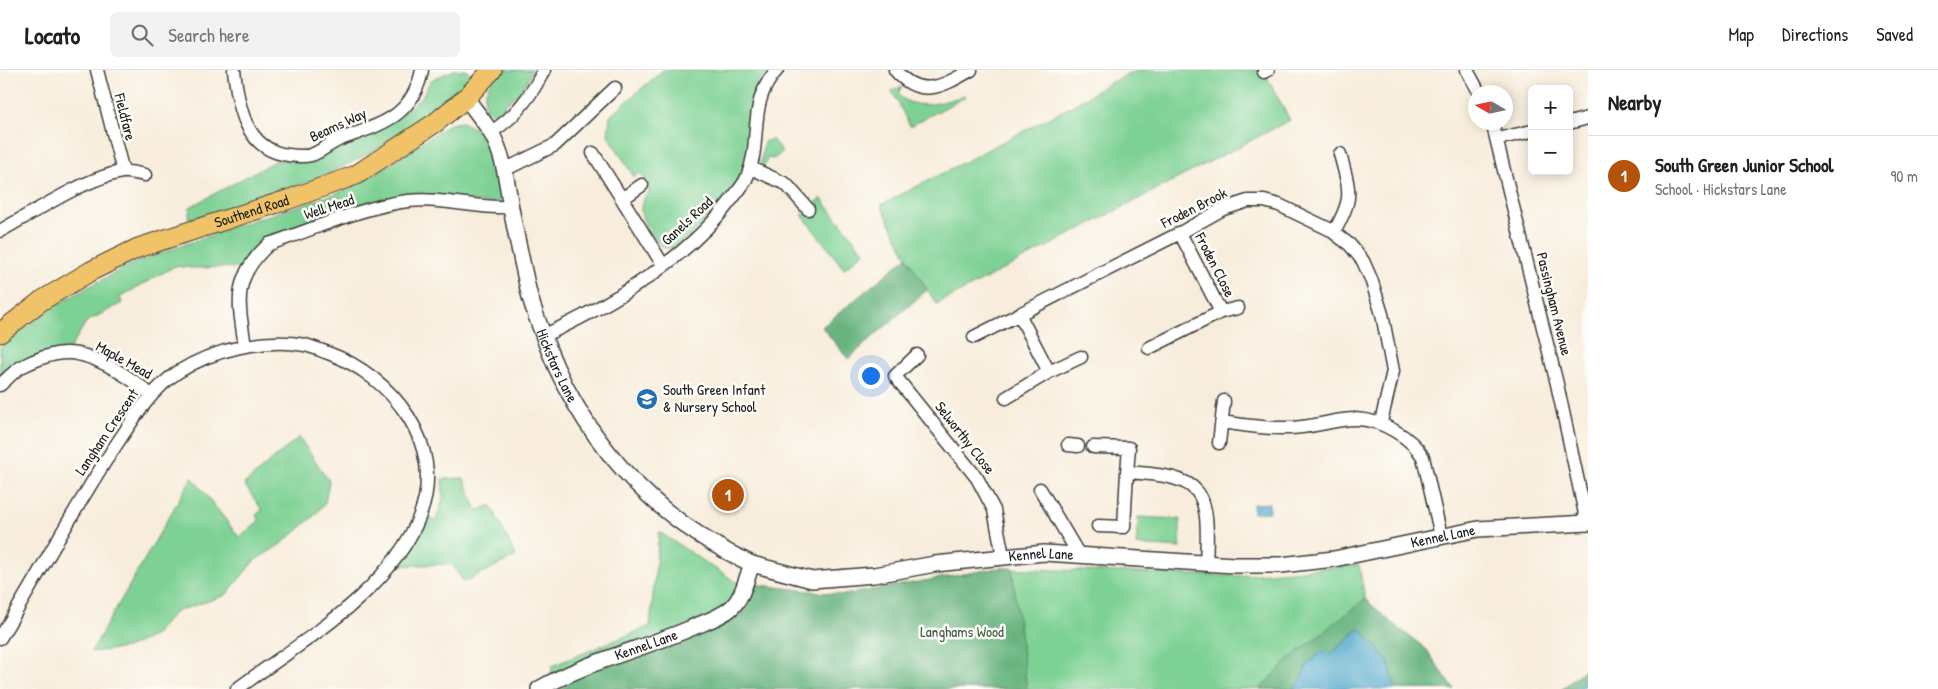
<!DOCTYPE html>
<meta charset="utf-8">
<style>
body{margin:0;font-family:"Patrick Hand",sans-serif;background:#f2f2f2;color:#202124}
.controls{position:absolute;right:15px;top:15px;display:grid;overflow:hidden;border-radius:8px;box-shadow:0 2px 12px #0003}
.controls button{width:45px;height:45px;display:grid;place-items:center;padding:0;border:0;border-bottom:1px solid #e0e0e0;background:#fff;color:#202124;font:25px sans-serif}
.compass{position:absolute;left:1468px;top:15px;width:45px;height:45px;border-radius:50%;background:#fff;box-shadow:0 2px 12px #0003;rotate:279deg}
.you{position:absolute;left:870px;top:305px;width:18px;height:18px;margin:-12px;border:4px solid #fff;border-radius:50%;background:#1a73e8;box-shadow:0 0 0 8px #1a73e833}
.badge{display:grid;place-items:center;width:32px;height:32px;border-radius:50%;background:#b45309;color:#fff;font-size:16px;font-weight:700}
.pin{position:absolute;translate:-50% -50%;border:2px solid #fff;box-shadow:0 1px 5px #0006}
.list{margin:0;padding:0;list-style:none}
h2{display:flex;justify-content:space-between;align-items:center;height:65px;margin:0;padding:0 20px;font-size:21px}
h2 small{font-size:16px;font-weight:400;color:#757577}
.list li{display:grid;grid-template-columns:32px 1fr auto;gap:15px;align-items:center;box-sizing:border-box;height:80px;padding:0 20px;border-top:1px solid #e0e0e0}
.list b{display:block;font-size:19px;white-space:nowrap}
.list p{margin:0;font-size:16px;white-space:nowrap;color:#757577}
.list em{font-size:16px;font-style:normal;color:#757577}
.icon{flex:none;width:28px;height:28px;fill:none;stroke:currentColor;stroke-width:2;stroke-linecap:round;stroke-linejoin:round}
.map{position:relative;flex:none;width:1588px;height:619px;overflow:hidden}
header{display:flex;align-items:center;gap:30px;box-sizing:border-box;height:70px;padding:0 25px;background:#fff;border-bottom:1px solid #e0e0e0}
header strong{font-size:24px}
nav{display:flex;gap:28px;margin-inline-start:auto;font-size:18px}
.search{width:350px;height:45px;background:#f2f2f2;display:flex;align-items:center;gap:12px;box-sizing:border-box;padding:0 18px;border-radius:8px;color:#757577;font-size:19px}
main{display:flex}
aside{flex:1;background:#fff}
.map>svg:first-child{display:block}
.green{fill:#7ed194;stroke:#4d7658}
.forest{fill:#66b37e;stroke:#41684d}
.water{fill:#4da7cb;stroke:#346274}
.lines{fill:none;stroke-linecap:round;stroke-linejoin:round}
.stream{stroke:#4da7cb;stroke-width:4}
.minor-casing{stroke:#3d3b39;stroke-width:15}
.tertiary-casing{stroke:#3d3b39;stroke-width:18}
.primary-casing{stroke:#3d3b39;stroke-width:21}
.minor{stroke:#fff;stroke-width:12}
.tertiary{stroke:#fff;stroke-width:15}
.primary{stroke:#f1c369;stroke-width:19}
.labels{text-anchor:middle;stroke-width:5;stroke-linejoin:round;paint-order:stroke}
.street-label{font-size:15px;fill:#1c1c1c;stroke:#fdfcf7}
.poi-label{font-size:15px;fill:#1c1c1c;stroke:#fdfcf7;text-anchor:start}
.park-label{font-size:15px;fill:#3e5b46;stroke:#fdfcf7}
</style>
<header>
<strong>Locato</strong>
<div class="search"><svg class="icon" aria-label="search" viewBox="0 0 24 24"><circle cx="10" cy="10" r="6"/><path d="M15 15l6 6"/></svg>Search here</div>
<nav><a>Map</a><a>Directions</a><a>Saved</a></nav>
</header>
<main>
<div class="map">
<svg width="1588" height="619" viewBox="0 0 1588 619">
<rect width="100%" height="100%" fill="#fdfcf7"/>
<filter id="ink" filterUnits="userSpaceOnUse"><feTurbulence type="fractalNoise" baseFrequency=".02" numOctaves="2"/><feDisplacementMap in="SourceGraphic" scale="10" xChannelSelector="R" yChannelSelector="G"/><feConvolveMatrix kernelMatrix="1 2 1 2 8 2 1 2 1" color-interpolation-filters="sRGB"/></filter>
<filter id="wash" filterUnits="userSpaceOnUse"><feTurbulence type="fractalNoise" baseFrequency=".0096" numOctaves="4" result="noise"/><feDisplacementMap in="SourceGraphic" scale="20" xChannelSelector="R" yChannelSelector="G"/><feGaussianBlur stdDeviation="1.12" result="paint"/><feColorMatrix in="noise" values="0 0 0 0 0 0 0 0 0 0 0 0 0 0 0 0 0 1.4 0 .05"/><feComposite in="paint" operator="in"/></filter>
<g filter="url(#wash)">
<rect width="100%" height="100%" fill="#f8eddc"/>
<path class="green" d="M454 0H466L474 7C397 83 292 125 188 149L190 137 277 90H304L359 69 396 48 421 28 431 10Z
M501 0H534L519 23 505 34 503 42 493 44 485 38C482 21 490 12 501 0Z
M663 0H771C747 26 756 55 749 87 743 120 701 156 676 178H664C649 162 630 141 649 122L648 112 640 103 634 107 608 65 610 46Z
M1138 0H1263L1290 50 937 234 913 199 881 135 1072 36 1111 12Z
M902 16 898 24C914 43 945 32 964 25L965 27 910 56 892 21Z
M462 52C467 55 475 58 479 62 493 79 505 111 500 133L408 131 269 174 247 200C223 194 199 201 175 196L120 227 122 233 86 252 68 282 0 312V277L56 235 127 196 232 157 341 122 386 97 449 54Z
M772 69 782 82 774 89 768 88 763 97 760 96 764 72Z
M821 128 864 182 844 199 802 145Z
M299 367 329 411 325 433 313 447 281 474 254 491 226 525 175 542 155 565 127 578 91 582 192 407 239 467 259 451 256 445 262 440 244 414Z
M464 408 477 441 491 435 516 486 464 512 451 494 388 496 420 445 436 451 443 429 442 409Z
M1138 447 1180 449V478L1136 475Z
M659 462 736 512 844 525 999 498 1234 506 1359 495 1365 529 1393 554 1425 578 1454 619H1396L1388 591 1359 558 1292 619H550L552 596 650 556Z"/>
<path class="forest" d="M907 187 927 220 848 289 822 257Z
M999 498H1012L1027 619H539L719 546 744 514 844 525Z
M1365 529 1393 554 1425 578 1454 619H1396L1388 591 1359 558 1332 583 1321 582 1307 595 1299 613 1292 619H1260L1290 588Z
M1588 596V611L1581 619H1562Z"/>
<path class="water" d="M1269 433V442L1253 443V434Z
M1360 558 1388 591 1396 619H1292L1299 613 1307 595 1321 582 1332 583Z"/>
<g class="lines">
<path class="stream" d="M1577 619 1588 609"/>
</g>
</g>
<g filter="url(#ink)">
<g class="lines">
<g class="minor-casing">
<path id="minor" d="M97 0 123 102
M234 0C238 35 245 80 288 85 295 86 304 87 311 85 321 82 330 73 341 69 381 54 413 47 422 0
M895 0C920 30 943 16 971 0
M1467 0 1479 22
M1264 2 1268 0
M1492 52 1557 314 1587 453
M1569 53 1588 48
M491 62C515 48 532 24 544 0
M1497 69 1532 61
M593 83 622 129
M751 98 786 114 808 139
M504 100 555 75 615 18
M642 115 622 129 663 195
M0 161C33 143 85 108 122 102 129 101 138 104 145 105
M1334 162C1354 127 1350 122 1340 84
M1180 163 1221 242
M543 266C612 234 685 191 732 129 737 122 744 115 747 107 763 70 746 34 777 0
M974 267 1180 163 1223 139 1248 131H1264L1279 135 1329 159 1350 175 1363 191 1371 209 1382 244 1393 301 1381 352
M245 276C238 230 232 208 269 174 312 160 364 136 408 131 442 127 477 139 511 137
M1149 278 1221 242 1238 238
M917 285 895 306 977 408 994 440 1003 486
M1049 302 1081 287
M0 315C7 309 13 302 21 297 34 290 54 282 69 283 95 284 132 308 151 325
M1006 328 1049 302 1019 244
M1222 352C1243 355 1266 359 1287 358 1330 358 1352 336 1395 361 1407 368 1416 375 1423 387L1441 466
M1219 373 1224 331
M1068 375 1078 376
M1093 377 1129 378 1127 402C1203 407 1210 417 1206 493
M1040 419 1079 485
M1098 456 1124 457 1127 402
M0 568C38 506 72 442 112 381 131 353 149 321 178 302 214 279 264 268 305 275 313 277 320 280 328 283 392 306 447 375 420 445 390 523 300 572 237 619"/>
</g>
<g class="tertiary-casing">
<g id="tertiary">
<path id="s1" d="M466 28C474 39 483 50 490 61 504 84 507 113 511 138 516 165 522 192 528 219 531 233 536 246 541 259 577 364 651 448 752 494"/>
<path id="s2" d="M539 619C586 592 639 580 689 559 702 553 719 548 730 539 743 528 746 509 752 494L812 510 874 505 935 494 1044 483 1234 495H1281L1334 489 1478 459 1588 453"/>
</g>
</g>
<g class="primary-casing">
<g id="primary">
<path id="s3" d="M0 263 41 231 91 201 138 178 287 130 356 105 435 53 466 28 492 0"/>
</g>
</g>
<use href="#minor" class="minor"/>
<use href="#tertiary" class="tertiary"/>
<use href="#primary" class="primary"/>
</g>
</g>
<defs>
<g id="school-disc" transform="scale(1.125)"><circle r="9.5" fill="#1f6fb2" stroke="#fdfcf7"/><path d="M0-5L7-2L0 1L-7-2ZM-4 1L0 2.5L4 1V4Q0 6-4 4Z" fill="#fff"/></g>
</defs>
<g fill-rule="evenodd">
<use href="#school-disc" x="647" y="329"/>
</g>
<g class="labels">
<g class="street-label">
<text transform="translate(125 47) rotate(76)" y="5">Fieldfare</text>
<text transform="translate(338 55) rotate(-25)" y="5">Beams Way</text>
<text transform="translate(329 137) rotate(-18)" y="5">Well Mead</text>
<text transform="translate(1194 138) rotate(-27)" y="5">Froden Brook</text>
<text dy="5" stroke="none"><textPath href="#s3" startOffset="282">Southend Road</textPath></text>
<text transform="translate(687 151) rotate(-43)" y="5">Ganels Road</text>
<text transform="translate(1215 195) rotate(63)" y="5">Froden Close</text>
<text transform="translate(1554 234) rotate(76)" y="5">Passingham Avenue</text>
<text transform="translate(124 290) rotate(29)" y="5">Maple Mead</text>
<text dy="5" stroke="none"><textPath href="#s1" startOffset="286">Hickstars Lane</textPath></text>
<text transform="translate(107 362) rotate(-56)" y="5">Langham Crescent</text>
<text transform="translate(965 368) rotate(52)" y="5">Selworthy Close</text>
<text dy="5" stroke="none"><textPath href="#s2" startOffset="956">Kennel Lane</textPath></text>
<text dy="5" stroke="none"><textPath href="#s2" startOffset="551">Kennel Lane</textPath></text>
<text dy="5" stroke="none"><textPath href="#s2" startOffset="116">Kennel Lane</textPath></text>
</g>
<g class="poi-label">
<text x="663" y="325">South Green Infant<tspan x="663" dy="17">&amp; Nursery School</tspan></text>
</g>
<g class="park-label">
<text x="962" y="567">Langhams Wood</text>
</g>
</g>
</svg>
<div class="controls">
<button>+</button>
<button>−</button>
</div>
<svg class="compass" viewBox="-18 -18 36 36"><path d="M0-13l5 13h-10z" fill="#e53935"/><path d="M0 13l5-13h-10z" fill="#757577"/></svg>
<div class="you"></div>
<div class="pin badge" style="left:728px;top:425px">1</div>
</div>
<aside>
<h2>Nearby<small></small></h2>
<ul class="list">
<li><span class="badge">1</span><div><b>South Green Junior School</b><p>School · Hickstars Lane</p></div><em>90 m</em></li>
</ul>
</aside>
</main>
